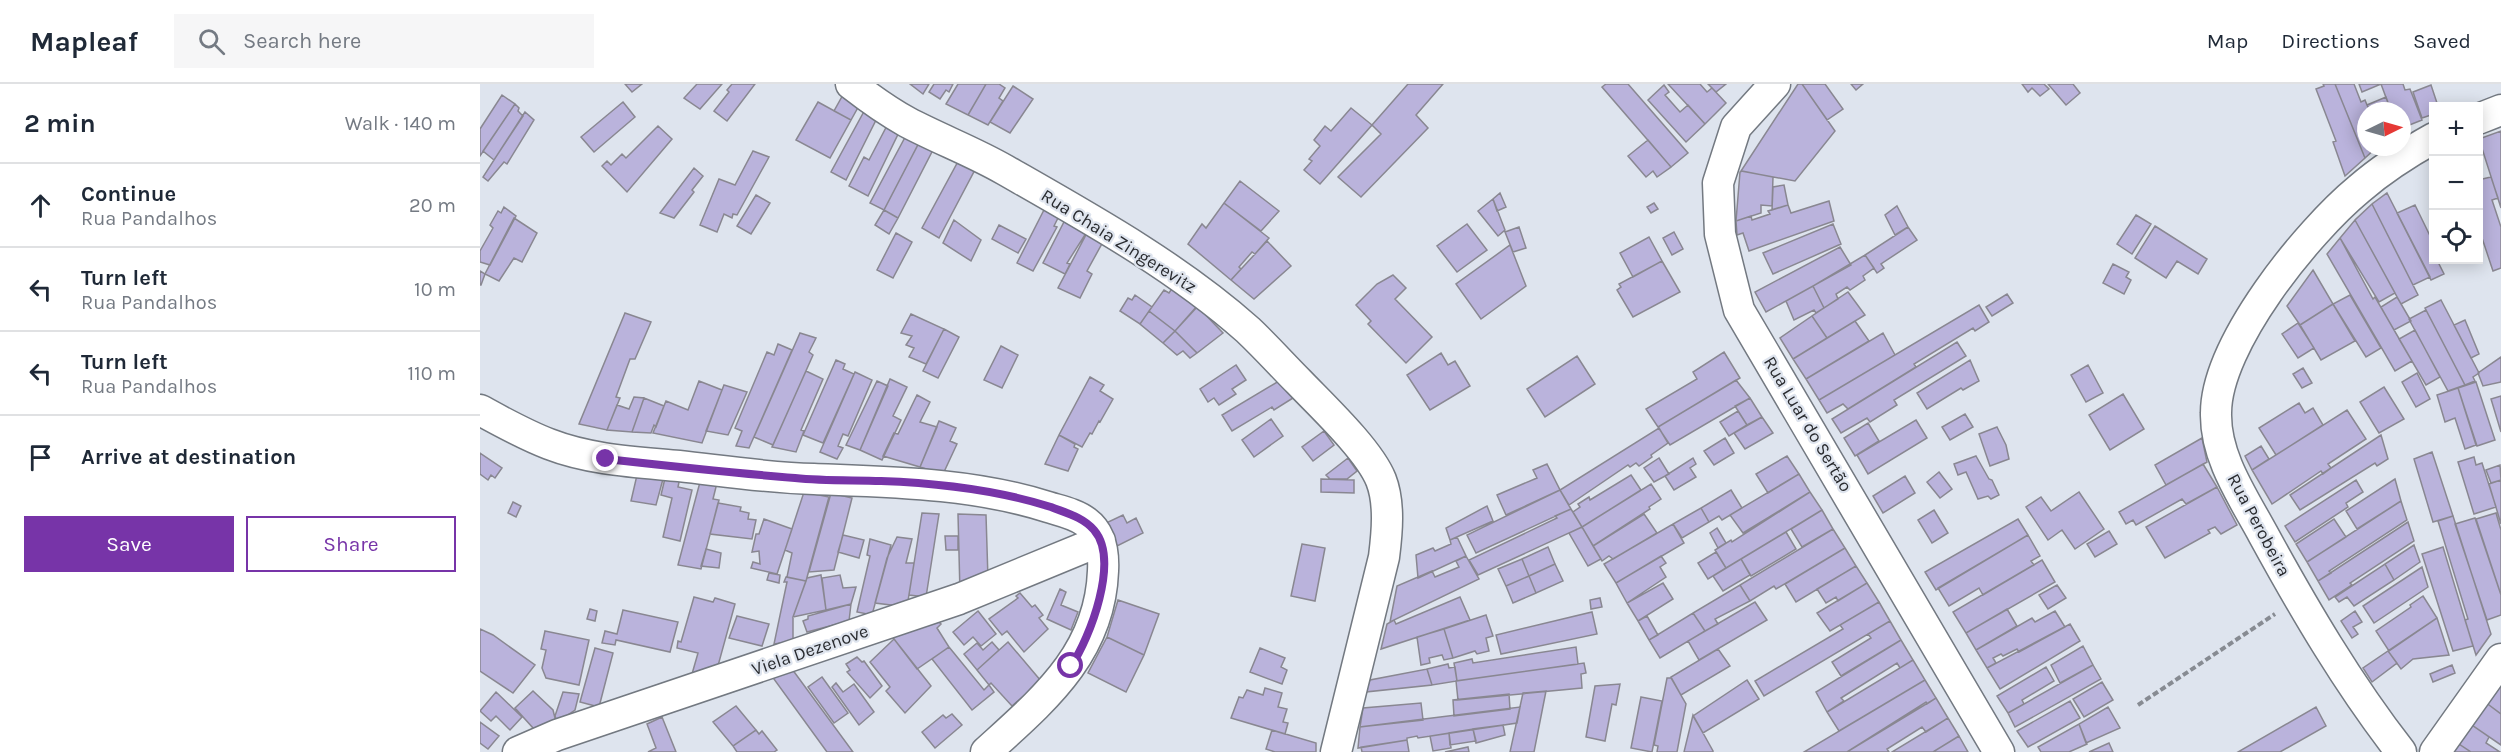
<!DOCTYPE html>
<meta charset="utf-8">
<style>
body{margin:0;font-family:Karla,sans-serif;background:#f6f6f7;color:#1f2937}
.controls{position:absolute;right:18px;top:18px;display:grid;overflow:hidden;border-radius:0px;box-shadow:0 3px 15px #0003}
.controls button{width:54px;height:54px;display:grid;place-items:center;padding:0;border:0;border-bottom:2px solid #e0e1e3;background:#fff;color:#1f2937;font:30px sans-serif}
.compass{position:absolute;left:1877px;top:18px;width:54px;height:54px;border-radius:50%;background:#fff;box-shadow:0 3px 15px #0003;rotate:85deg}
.stop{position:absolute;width:18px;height:18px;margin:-14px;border:4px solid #7734a8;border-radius:50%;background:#fff}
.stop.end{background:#7734a8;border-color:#fff;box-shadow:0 2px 6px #0008}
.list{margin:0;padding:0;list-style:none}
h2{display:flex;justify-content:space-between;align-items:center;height:78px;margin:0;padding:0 24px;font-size:26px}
h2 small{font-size:20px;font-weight:400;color:#747a83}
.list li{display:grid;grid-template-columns:39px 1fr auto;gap:18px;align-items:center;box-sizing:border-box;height:84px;padding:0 24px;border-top:2px solid #e0e1e3}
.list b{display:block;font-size:22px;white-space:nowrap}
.list p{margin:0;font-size:20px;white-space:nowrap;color:#747a83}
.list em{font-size:20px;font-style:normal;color:#747a83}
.actions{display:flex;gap:12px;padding:18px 24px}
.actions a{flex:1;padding:14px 0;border:2px solid #7734a8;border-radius:0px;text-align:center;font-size:21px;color:#7734a8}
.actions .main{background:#7734a8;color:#fff}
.icon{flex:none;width:33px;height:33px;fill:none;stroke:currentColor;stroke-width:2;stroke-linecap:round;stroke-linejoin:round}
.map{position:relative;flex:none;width:2021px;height:668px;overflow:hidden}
header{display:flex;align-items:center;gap:36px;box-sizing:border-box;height:84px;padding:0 30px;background:#fff;border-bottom:2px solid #e0e1e3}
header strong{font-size:28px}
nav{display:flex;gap:33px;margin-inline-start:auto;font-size:21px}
.search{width:420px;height:54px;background:#f6f6f7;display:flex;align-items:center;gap:15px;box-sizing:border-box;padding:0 21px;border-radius:0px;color:#747a83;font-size:22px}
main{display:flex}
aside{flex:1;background:#fff}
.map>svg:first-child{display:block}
.building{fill:#bab3dc;stroke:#898791;stroke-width:1.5}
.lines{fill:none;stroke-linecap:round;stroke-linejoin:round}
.minor-casing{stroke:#737981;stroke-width:33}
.path{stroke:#878b92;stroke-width:4;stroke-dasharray:6 3;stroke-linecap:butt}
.minor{stroke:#fff;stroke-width:30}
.route{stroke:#7734a8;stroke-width:8}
.labels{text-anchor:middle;stroke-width:4.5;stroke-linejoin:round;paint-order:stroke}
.street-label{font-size:18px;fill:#292b2f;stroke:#dee4ee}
</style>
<header>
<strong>Mapleaf</strong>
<div class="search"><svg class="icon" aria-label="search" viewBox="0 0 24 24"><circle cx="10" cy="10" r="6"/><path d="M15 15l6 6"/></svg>Search here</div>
<nav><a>Map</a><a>Directions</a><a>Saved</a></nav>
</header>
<main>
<aside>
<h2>2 min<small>Walk · 140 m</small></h2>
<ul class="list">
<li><svg class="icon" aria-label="ahead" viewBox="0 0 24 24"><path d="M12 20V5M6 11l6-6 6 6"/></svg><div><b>Continue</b><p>Rua Pandalhos</p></div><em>20 m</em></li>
<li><svg class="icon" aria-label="left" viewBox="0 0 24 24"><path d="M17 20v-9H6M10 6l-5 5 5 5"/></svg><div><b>Turn left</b><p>Rua Pandalhos</p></div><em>10 m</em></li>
<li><svg class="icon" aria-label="left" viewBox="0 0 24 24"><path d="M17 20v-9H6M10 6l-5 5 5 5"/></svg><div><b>Turn left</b><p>Rua Pandalhos</p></div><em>110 m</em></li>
<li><svg class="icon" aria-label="arrive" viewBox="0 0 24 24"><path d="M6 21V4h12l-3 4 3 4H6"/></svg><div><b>Arrive at destination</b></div></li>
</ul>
<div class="actions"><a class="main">Save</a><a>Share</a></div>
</aside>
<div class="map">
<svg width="2021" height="668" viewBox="0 0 2021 668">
<rect width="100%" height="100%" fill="#dee4ee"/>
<path class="building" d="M145 0H162L152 8Z
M217 0H242L220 25 204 14Z
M252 0H275L247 37 234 27 249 8 247 6Z
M430 0H449L443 10Z
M454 0H473L469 8 466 6 460 15 449 8Z
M478 0H506L488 31 466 20Z
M506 0H519L525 4 519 14 523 17 508 41 488 31Z
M928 0H963L936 31 948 44 881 113 858 93 901 50 892 41Z
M1126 0H1148L1208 69 1191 83 1122 3Z
M1188 0H1220L1227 8 1232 4 1246 19 1225 40Z
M1228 0H1246L1236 8Z
M1318 0H1322L1355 47 1315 97 1261 87Z
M1322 0H1345L1363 25 1347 36Z
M1371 0H1383L1376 6Z
M1542 0H1564L1569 5 1560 12 1552 4 1548 8Z
M1568 0H1593L1600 9 1586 21Z
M1843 0H1855L1885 74 1865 92 1853 58 1856 57 1836 5 1844 2Z
M1855 0H1874L1881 18 1885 16 1887 21 1890 27H1886V63H1897L1885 74Z
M1879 0H1901L1882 8Z
M1901 0H1923L1925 6 1930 5 1942 36 1922 44V27H1911Z
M1184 1 1189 8 1185 11 1200 28 1208 21 1225 40 1206 58 1168 16Z
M1951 1 1958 22H1954V30L1942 34 1933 8Z
M533 2 553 15 530 49 510 38Z
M364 9 381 18 371 36 354 27Z
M22 11 35 20 0 72V45Z
M1906 13 1911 27H1890L1887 21Z
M143 18 155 33 114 68 101 53Z
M338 18 371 36 350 74 316 56Z
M35 20 39 24 38 27 43 32 14 76 3 67Z
M387 22 400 28 366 96 351 88Z
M871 24 892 41 840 100 824 86 832 77 829 75 840 62 834 56 845 42 851 47Z
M45 28 54 36 27 80 24 78 8 97 3 93Z
M411 34 423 40 388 112 369 102 384 73 389 76Z
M178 42 192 55 147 108 122 82 127 77 131 81 142 70 146 74Z
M430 44 443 51 404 126 390 119Z
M2021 47V124L1999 55Z
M443 51 457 58 418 134 404 126Z
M1168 56 1191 83 1177 93 1173 87 1166 93 1148 72Z
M273 67 289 73 257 131 253 130 252 134 244 130 237 148 220 141 239 95 255 101Z
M481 72 498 80 459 154 442 144Z
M214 84 223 92 212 106 214 108 194 134 180 129Z
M1262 87 1293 93 1292 122 1281 121V129L1256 137 1260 88Z
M2011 93 2018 114 2012 116 2021 143V184L2013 187 1998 142V96Z
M760 97 799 127 781 147 744 119Z
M1304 101 1308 121 1292 126 1293 103Z
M1020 109 1026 123 1017 127 1013 115Z
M1907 109 1950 193 1933 201 1892 120Z
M276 111 290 119 271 150 257 142Z
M1013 115 1025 146 1018 152 998 127Z
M1349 117 1354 137 1269 167 1263 149 1257 151 1256 137 1271 132 1272 136 1290 130 1288 127 1308 121 1311 129Z
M568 118 582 126 574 142 577 143 553 187 537 179Z
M744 119 789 154 775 170 772 168 759 183 761 185 751 196 708 160 722 140 726 144Z
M1174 119 1178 125 1171 129 1167 123Z
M1892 120 1938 211 1921 220 1875 136Z
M1935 121 1953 158 1954 176H1957L1964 190 1951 196 1917 129Z
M1417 122 1428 143 1415 151 1405 131Z
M24 123 36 132 10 181 0 178V167L13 144 10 141 18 127 21 129Z
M404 126 418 134 409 150 395 141Z
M588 130 610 143 587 179 590 180 585 190 563 179Z
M1656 131 1671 140 1652 170 1637 160Z
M34 134 57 149 42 178 34 174 19 197 5 190Z
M474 136 501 156 491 177 463 159Z
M1875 136 1915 209 1899 218 1860 154Z
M987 140 1007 166 977 188 957 162Z
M1353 140 1361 160 1293 190 1283 169Z
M519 141 546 155 538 169 512 155Z
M1675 142 1727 175 1718 190 1697 177 1686 194 1655 174Z
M1039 143 1046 164 1033 168 1025 148Z
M1428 143 1437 156 1401 180 1404 184 1397 189 1385 171Z
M608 147 624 156 607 187 612 190 600 214 578 204Z
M1194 148 1203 165 1192 171 1183 154Z
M416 149 432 158 413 194 397 186Z
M1169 153 1182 177 1153 193 1140 169Z
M1860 154 1893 215 1895 213 1932 277 1915 287 1847 170Z
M787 157 811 182 774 215 751 196Z
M1030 161 1046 202 1001 235 976 200Z
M1360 163 1371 181 1286 228 1275 208Z
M1385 171 1394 184 1383 192 1385 196 1370 206 1367 203 1356 210 1358 215 1344 224 1333 202Z
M1182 177 1200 208 1153 233 1137 206 1141 203 1139 200Z
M1633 180 1649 188 1646 193 1651 196 1644 210 1623 199Z
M1833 186 1853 220 1820 241 1807 222Z
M0 187 5 190 1 201H0Z
M913 191 926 204 915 215 952 253 926 279 888 240 891 237 876 221 897 200Z
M1333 202 1344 224 1336 229 1334 226 1314 236 1306 217Z
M693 203 719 221 695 247 669 227 684 206 689 209Z
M1368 208 1385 231 1347 254 1332 232Z
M1527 210 1533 219 1512 232 1506 223Z
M655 211 672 223 660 240 640 227 648 214 652 216Z
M1870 211 1901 264 1886 273 1853 220Z
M1917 213 1931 237 1914 246 1901 223Z
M1961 216 1999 289 1993 293 1995 297 1985 301 1945 224Z
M1853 220 1875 257 1841 276 1820 241Z
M1499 221 1509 238 1495 247 1493 244 1434 280 1436 283 1368 325 1363 320 1347 329 1339 316Z
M717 222 743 249 717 269 695 247Z
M1946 226 1985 301 1968 307 1931 239 1929 235Z
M669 227 695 247 683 259 660 240Z
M145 229 171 238 155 275H150L136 313 140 314 127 346 99 340Z
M431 230 464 245 446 280 429 273 434 264 426 261 432 252 421 249Z
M1332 232 1347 254 1313 275 1300 254Z
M1985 236 1999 270 1991 274 1974 241Z
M1375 237 1389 257 1326 295 1313 275Z
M1818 239 1834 264 1818 274 1802 250Z
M464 245 479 253 458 294 443 287Z
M1935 246 1960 293 1946 301 1919 255Z
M695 247 717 269 710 274 703 267 697 271 683 259Z
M320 249 336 254 329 268 333 271 293 361 274 353Z
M1403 249 1415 271 1339 316 1326 295Z
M1477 258 1486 272 1414 316 1417 321 1390 338 1387 334 1361 349 1352 335Z
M298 260 312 266 269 364 256 362 262 347 255 344 287 268 294 271Z
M521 262 538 271 522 304 504 296Z
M1244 268 1260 294 1178 343 1166 325 1217 295 1213 288Z
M961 269 968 281 975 277 990 302 950 326 927 291Z
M1097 272 1115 300 1065 333 1047 305Z
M2021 273V298L2003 302 1998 289Z
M356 276 365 280 363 285 374 290 343 359 323 351Z
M1490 276 1499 297 1483 306 1481 304 1447 325 1437 309Z
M756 281 766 296 752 305 756 310 739 321 734 314 728 318 720 305Z
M1608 281 1623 309 1606 318 1591 291Z
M1823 284 1832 299 1822 304 1813 290Z
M326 287 343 295 321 346 324 347 316 368 292 363Z
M375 288 392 296 368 352 363 350 358 362 363 364 357 375 340 368Z
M1937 289 1950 315 1936 323 1922 298Z
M610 293 624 301 620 307 633 315 620 338 619 337 612 350 610 349 602 363 579 351Z
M410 295 427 303 413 332 421 336 402 376 380 366Z
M1256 296 1270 314 1190 361 1178 343Z
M219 297 242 306 222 359 173 349 186 317 208 326Z
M397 297 408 302 380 366 366 361Z
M799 297 813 314 794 326 792 323 752 347 742 331Z
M1996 298 2015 356 1997 362 1978 304Z
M244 301 267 308 248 351 226 347Z
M1904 303 1924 335 1899 349 1880 318Z
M1978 304 1996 361 1985 365 1975 334 1965 338 1957 311Z
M1643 310 1664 345 1630 366 1609 331Z
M437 311 450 318 440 338 457 343 440 383 403 372 414 349 418 350Z
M2021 312V348L2011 315Z
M154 313 164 314 152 348 127 346 137 321 149 325Z
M164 314 184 322 176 343 174 341 171 349 152 348Z
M1270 314 1282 333 1267 341 1255 322Z
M1819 319 1825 329 1833 324 1843 341 1796 371 1779 344Z
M1867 326 1886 355 1848 380 1851 384 1843 390 1841 387 1792 420 1772 386Z
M1258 327 1267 341 1249 352 1240 338Z
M1485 330 1493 343 1470 356 1462 343Z
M1282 333 1293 349 1265 365 1254 349Z
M791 335 803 352 774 373 762 356Z
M1436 336 1447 354 1388 390 1377 371Z
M459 337 476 344 470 357 477 360 463 390 440 383Z
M1388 339 1399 357 1375 372 1364 354Z
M1517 343 1526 361 1529 375 1510 382 1499 350Z
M1179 344 1188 359 1171 371 1172 373 1159 382 1156 379 1150 383 1148 381 1089 421 1080 406Z
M844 347 854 361 833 377 822 363Z
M579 351 595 360 594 363 598 365 588 387 565 380Z
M1901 351 1908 375 1897 382 1895 379 1820 426 1810 411Z
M1245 354 1254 369 1234 381 1224 367Z
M1722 354 1727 378 1686 401 1675 381Z
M1781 362 1789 375 1772 386 1765 372Z
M1952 368 1973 432 1953 438 1934 375Z
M0 369 22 384 15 394 11 391 8 396 0 390Z
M1307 372 1319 390 1288 409 1276 390Z
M1496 372 1509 395 1512 396 1519 411 1511 415 1508 412 1498 415 1486 388 1478 391 1474 380Z
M1994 373 1996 381 2002 379 2016 423 1994 430 1978 378Z
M868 374 877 387 867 395H850L846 391Z
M1179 374 1189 390 1174 398 1164 384Z
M1213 374 1216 380 1210 384 1216 393 1194 406 1185 392Z
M1067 380 1080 406 1026 431 1017 411 1057 394 1053 386Z
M1723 380 1737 403 1706 420 1702 415 1656 441 1653 436 1646 440 1639 428Z
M2020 381 2021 396 2011 399 2006 386Z
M1459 388 1472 405 1460 414 1447 398Z
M186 390 200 393 198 403 212 406 200 457 183 453 192 414 181 411Z
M1319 390 1330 408 1263 449 1250 431Z
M157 391 183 395 176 421 151 417Z
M1151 391 1161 406 1102 443 1093 428 1100 423 1098 420 1109 413 1110 416Z
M1425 392 1435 409 1403 429 1393 412Z
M841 395 874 396V409L841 408Z
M1915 395 1921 417 1877 445 1866 427Z
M1876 396 1883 408 1866 419 1868 423 1815 458 1805 442Z
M2021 396V440L2009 400Z
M220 398 237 399 233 415 239 416 221 485 198 481Z
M1171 400 1181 415 1169 423 1170 425 1113 462 1102 443Z
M1737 403 1757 441 1741 450 1735 443 1728 446 1730 449 1685 474 1666 443Z
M1080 406 1091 425 996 469 987 451Z
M1251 406 1262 424 1242 436 1239 432 1229 438 1221 424Z
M324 408 349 413 326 497 307 493 312 469 305 466Z
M1330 408 1342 426 1246 484 1235 466 1251 456 1252 458Z
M1599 408 1624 445 1595 465 1582 446 1568 456 1546 423 1561 413 1571 427Z
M351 409 372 414 354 486 329 488Z
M1921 417 1927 436 1849 487 1851 489 1838 497 1827 478Z
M33 418 41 422 36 433 28 429Z
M238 419 261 423 260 427 269 429 268 435 276 436 272 455 230 450Z
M1007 422 1013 437 970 456 966 444Z
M1221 424 1229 438 1202 454 1193 440Z
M1091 425 1102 443 998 491 989 476 1077 434 1075 432Z
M1342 426 1353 445 1322 463 1311 445Z
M1454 426 1468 449 1452 459 1438 436Z
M442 429 459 430 446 513 429 511Z
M2016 429 2021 446V511L1996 435Z
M478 430 506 431 508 495 480 509Z
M1164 430 1177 449 1133 475 1129 472 1122 477 1113 462Z
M643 431 647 439 656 434 663 449 637 462 626 439Z
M1973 432 2011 550 1996 571 1985 536 1988 535 1958 437Z
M1995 434 2021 511V531L2007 536 1975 440Z
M284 435 312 445 297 490 271 484 273 478 280 480 279 467 272 468 276 450H279Z
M1538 435 1548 451 1456 506 1445 488Z
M1854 435 1866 453 1827 478 1816 460Z
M1928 438 1934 457 1870 499 1872 501 1849 516 1838 497Z
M1193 440 1204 459 1136 499 1124 480Z
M1102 443 1121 475 1108 482 1089 449Z
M1237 444 1246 459 1238 464 1230 449Z
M1353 445 1365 464 1296 505 1294 502 1270 517 1260 501Z
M1629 447 1637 460 1615 473 1607 460Z
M1306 448 1316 465 1271 492 1261 475Z
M363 451 384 456 379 474 358 468Z
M1548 451 1560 472 1551 477 1554 481 1503 511 1499 504 1469 522 1458 504Z
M465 452H478V466H466Z
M417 453 432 455 426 479H434L427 523 395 519 407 474Z
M977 453 986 472 938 494 936 471 953 464 955 467 971 460 970 456Z
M390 455 411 461 392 531 377 528 390 472 387 471Z
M822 460 845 464 835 517 811 512Z
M1934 461 1940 478 1914 496 1905 480Z
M1068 463 1075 480 1049 492 1042 475Z
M1963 463 1993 562 1973 567 1942 470Z
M1365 464 1376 482 1316 518 1305 500Z
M226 465 241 469 239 484 221 482Z
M1236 468 1246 484 1228 495 1218 479Z
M986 472 999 495 910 538 917 502 952 487 955 493 979 483 976 477Z
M1181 472 1186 479 1180 483 1186 493 1147 519 1136 499Z
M1042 475 1049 492 1026 502 1018 485Z
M1261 475 1270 491 1243 507 1233 492Z
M1562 476 1575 498 1486 549 1473 528Z
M1075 480 1083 497 1056 509 1049 492Z
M1905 480 1914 496 1874 522 1867 513 1859 518 1855 513Z
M1376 482 1387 499 1358 517 1356 513 1346 519 1337 505Z
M1942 483 1948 503 1894 539 1883 522Z
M289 489 300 491 299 499 287 496Z
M341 491 346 526 313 533 327 494Z
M360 491 363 504 376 503 371 520 346 526 342 494Z
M1049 492 1056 509 1033 519 1026 502Z
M306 493 326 497 313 533V557L294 560 307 498H304Z
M1183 499 1193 515 1158 537 1147 519Z
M1387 499 1399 518 1350 547 1337 529Z
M1260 501 1270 517 1235 535 1238 540 1225 547 1213 529Z
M1577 501 1586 514 1568 525 1559 511Z
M580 505 586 508 581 521 598 528 591 546 567 535Z
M540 509 552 523 555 521 563 531 559 534 568 545 544 568 527 547 522 551 509 535 538 514 536 512Z
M1943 512 1957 534 1909 567 1896 547 1931 523 1930 521Z
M214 513 233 518 235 514 255 520 236 589 210 597 218 569 197 564 198 557 201 558Z
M980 513 990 536 901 565 907 540 914 536 916 540Z
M1120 514 1122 523 1111 525 1110 516Z
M638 516 679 530 664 571 627 553Z
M1275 518 1287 536 1219 576 1208 557Z
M1399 518 1410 537 1284 612 1275 597 1363 545 1360 541Z
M371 520 369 537 327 548 323 537 328 535V532Z
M110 525 117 527 115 537 107 535Z
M1527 525 1537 542 1496 566 1486 549Z
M143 526 198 538 190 568 136 556 135 561 122 559 125 547 137 550Z
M498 527 516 550 501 562 493 553 484 561 473 548Z
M1575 527 1585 543 1539 568 1537 565 1523 572 1521 570 1513 574 1516 579 1507 584 1496 566 1552 534 1555 538Z
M1875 527 1882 538 1873 543 1878 550 1872 554 1861 537Z
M1112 528 1117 550 1021 570 1016 551Z
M1213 529 1225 547 1180 574 1169 556Z
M1006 531 1013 552 1006 554 1009 567 997 570 995 567 973 574 964 545Z
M257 532 289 540 282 562 249 554Z
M1167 532 1178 551 1169 556 1158 537Z
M1957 534 1969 571 1933 575 1921 585 1908 567Z
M456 535 461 540 457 544 469 563 437 585 411 551Z
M1410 537 1421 556 1361 592 1352 578 1391 554 1388 550Z
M1590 540 1600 557 1520 605 1507 584Z
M0 545 13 551 55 581 33 609 0 587Z
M964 545 973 574 964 576 962 571 949 574 950 579 941 581 937 553Z
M65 547 109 556 99 601 66 594 62 584 66 566 61 565Z
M627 553 664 571 646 608 608 589Z
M414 555 451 602 425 629 406 607 410 603 390 578Z
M1421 556 1433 576 1420 584 1417 579 1361 614 1364 617 1347 628 1336 608Z
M512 558 519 566 497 586 484 570 497 559 503 566Z
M528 558 561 597 532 622 511 599 509 601 497 586Z
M1603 562 1613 581 1580 599 1571 581Z
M469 563 504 606 509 601 514 608 492 626 452 575Z
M1096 563 1098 580 977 597 974 579 992 575 993 579Z
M115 564 133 569 119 623 100 618Z
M780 564 805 574 801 583 807 586 802 600 770 588Z
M1238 565 1250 582 1201 611 1191 593Z
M1908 567 1917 579 1892 598 1883 584Z
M377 573 382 578 384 577 402 602 390 614 367 588 370 586 366 580Z
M1433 576 1445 596 1359 647 1347 628Z
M1104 579 1106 589 1101 590 1102 604 978 616 976 597Z
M968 580 969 584 975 583 977 597 952 601 947 585Z
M1613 581 1621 595 1535 643 1528 629Z
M1972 581 1975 589 1953 598 1950 590Z
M1566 583 1574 597 1542 616 1544 620 1528 629 1517 612Z
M312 585 373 668H347L291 591Z
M947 585 952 601 885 608 890 596Z
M342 593 368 629 354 639 328 603Z
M1187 594H1191L1206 620 1197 668H1177L1178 662 1174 661Z
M1267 596 1279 615 1223 649 1213 632Z
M1445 596 1456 614 1447 620 1446 618 1367 668H1324Z
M1622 598 1633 616 1604 633 1593 615Z
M356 599 363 608 374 600 394 628 379 641 352 603Z
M1140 600 1136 621 1132 620 1125 657 1106 653 1115 602Z
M2021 600V630L2005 618Z
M785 604 802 609 798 623 807 625 803 638 808 639 805 650 751 634 759 613 763 614 767 606 783 611Z
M53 607 73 626 77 642 61 647 54 645 35 624Z
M1066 607 1054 668H1030L1043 609Z
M16 608 42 633 30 646 16 632 11 637 0 627Z
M83 608 99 610 95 626 88 631V638L78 641 75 632Z
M1029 610 1030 625 974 632 973 616Z
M1161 613 1182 617 1172 668 1151 664Z
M1456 614 1468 634 1446 648 1442 643 1407 665 1409 668H1367Z
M1590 617 1600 634 1548 663 1537 647Z
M2005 618 2021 630V661L1989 639Z
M941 619 943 636 880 643 883 624Z
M256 622 276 646 253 662 233 638Z
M1040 623 1037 639 938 654 937 652 927 654V656L878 664 880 643Z
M1628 623 1640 644 1606 659 1599 640Z
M1836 623 1846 642 1800 668H1758Z
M472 630 482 641 455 664 442 648 463 631 466 634Z
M1213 631 1233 667V668H1204Z
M182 633 196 668H168L176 664 167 640Z
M1468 634 1479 652 1453 668H1412Z
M0 638 19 652 8 665 0 659Z
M1989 639 2009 653 2006 659 2020 668H1991L1976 658Z
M1599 640 1607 660 1589 668H1561L1558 663Z
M1023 641 1025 651 996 659 993 645Z
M993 645 996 657 970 661 969 649Z
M276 646 279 650 282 647 297 666 294 668H257L253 662Z
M792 646 836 659V668H795L786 665Z
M969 649 971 664 953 667 950 652Z
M1479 652 1488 668H1453Z
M927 656 929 668H882L881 663Z
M1976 658 1991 668H1969Z
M1629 659 1633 668H1609Z
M988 663 989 668H965Z"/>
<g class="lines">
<g class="minor-casing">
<path id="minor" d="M371 0C389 14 407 27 427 38 459 55 494 68 525 86 609 134 696 182 768 246 786 263 802 281 819 298 842 322 889 366 901 396 910 419 907 449 904 473L856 668
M1295 0 1256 43 1238 99 1240 150 1259 226 1519 668
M1998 35 2021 26
M0 326C22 338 45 351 69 360 110 376 156 378 199 382 244 387 289 394 334 395 412 398 493 399 568 423 581 427 596 430 606 438 622 450 624 469 623 487 620 570 563 616 506 668
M38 668 77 651 479 515 620 457
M1921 668C1868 600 1824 525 1783 450 1763 413 1735 373 1736 329 1736 260 1827 148 1879 105 1902 85 1927 69 1954 54
M1955 668 2021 575"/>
</g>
<path class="path" d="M1658 621 1795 530"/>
<use href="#minor" class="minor"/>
</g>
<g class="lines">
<path class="route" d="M126 375C189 382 252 389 315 394 344 397 372 396 401 397 457 399 517 406 571 423 586 429 603 433 614 446 640 476 610 554 591 582"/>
</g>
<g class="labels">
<g class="street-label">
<text transform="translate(639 157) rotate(32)" y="6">Rua Chaia Zingerevitz</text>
<text transform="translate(1328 340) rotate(59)" y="6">Rua Luar do Sertão</text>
<text transform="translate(1779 441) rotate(62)" y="6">Rua Perobeira</text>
<text transform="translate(330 566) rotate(-19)" y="6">Viela Dezenove</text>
</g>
</g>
</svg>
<div class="controls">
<button>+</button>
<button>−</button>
<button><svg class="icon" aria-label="locate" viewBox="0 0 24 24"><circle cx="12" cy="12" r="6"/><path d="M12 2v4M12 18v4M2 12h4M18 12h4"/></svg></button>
</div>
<svg class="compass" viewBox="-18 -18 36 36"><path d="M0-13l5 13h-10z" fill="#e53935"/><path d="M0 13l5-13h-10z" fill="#747a83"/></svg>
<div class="stop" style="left:591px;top:582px"></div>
<div class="stop end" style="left:126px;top:375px"></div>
</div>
</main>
